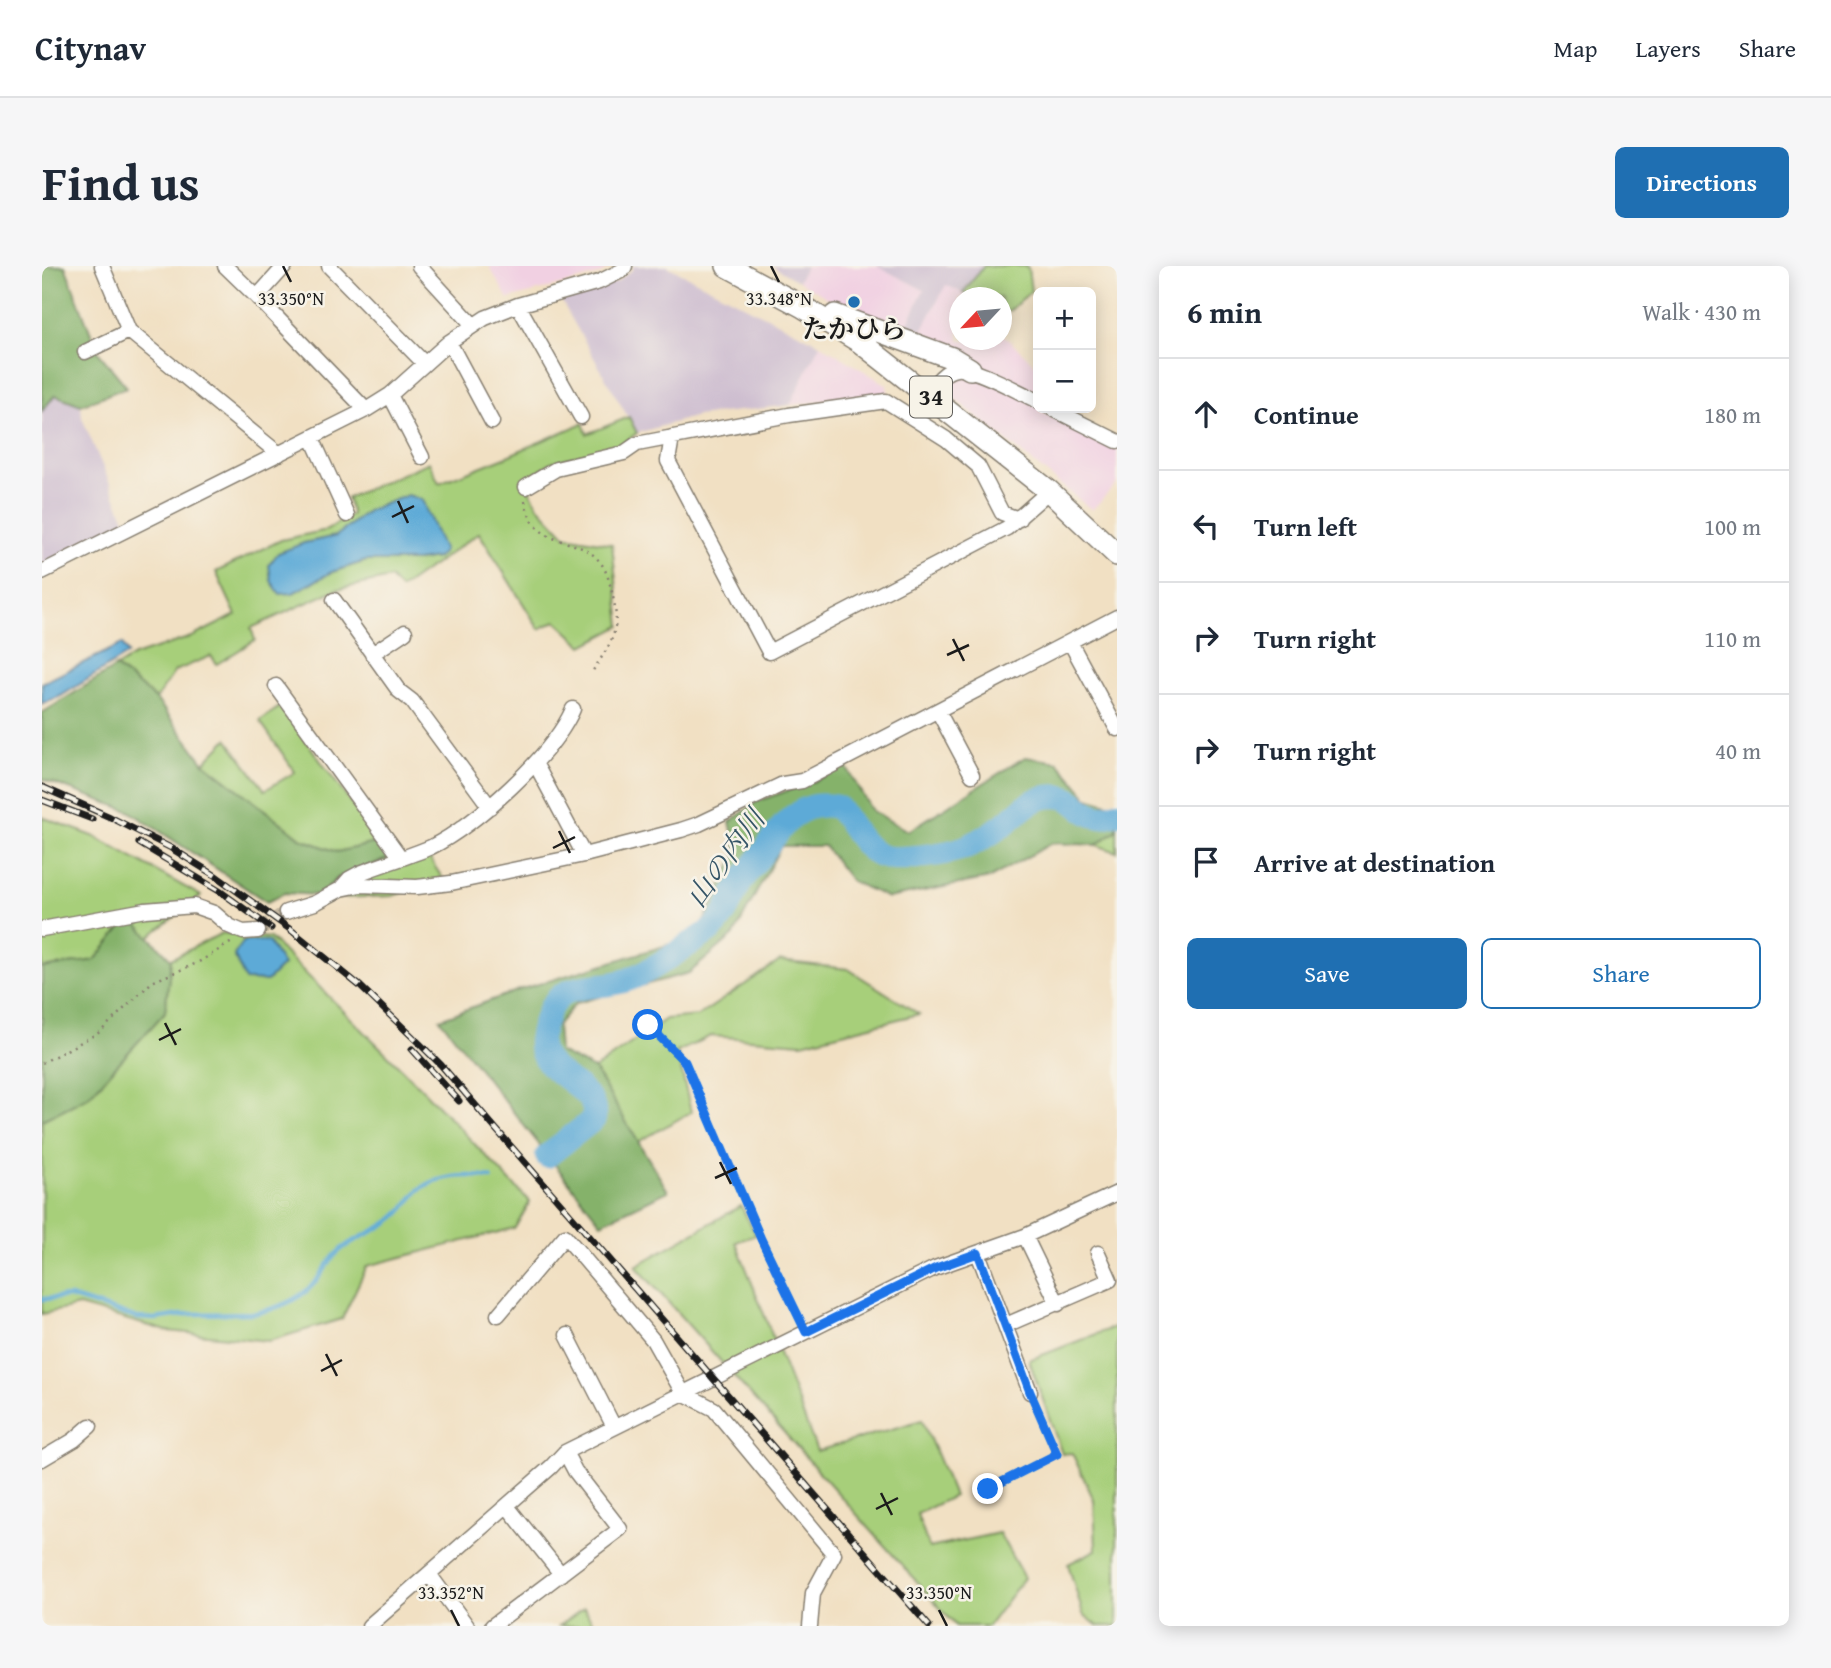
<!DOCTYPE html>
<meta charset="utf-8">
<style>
body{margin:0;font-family:"Gentium Book Plus","Noto Serif JP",serif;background:#f6f6f7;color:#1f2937}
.controls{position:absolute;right:21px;top:21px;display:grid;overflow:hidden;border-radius:10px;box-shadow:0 4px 18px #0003}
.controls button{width:63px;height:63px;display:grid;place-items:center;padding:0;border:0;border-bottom:2px solid #e0e1e3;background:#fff;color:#1f2937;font:35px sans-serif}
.compass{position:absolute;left:907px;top:21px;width:63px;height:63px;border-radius:50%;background:#fff;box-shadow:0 4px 18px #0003;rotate:244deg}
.stop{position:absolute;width:21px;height:21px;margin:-16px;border:5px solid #1a73e8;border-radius:50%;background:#fff}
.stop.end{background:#1a73e8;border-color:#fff;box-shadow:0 2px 7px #0008}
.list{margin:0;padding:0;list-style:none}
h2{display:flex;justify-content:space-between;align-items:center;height:91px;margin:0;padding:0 28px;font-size:30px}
h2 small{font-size:23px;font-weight:400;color:#747a83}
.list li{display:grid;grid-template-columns:46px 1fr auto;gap:21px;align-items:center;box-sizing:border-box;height:112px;padding:0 28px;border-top:2px solid #e0e1e3}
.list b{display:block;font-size:26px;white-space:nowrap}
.list em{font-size:23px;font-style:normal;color:#747a83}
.actions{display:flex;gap:14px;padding:21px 28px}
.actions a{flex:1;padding:16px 0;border:2px solid #1f6fb2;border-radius:10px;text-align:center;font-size:24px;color:#1f6fb2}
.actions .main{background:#1f6fb2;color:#fff}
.icon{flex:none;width:38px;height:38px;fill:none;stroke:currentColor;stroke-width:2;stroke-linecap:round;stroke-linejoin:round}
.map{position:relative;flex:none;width:1075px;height:1360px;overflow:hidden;border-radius:10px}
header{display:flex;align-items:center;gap:42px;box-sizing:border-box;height:98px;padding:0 35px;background:#fff;border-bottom:2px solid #e0e1e3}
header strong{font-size:33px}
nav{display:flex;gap:38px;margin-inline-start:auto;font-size:24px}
.intro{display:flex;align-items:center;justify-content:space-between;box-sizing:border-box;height:168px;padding:0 42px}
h1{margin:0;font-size:49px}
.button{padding:18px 32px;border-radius:10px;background:#1f6fb2;color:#fff;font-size:24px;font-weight:700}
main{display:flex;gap:42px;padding:0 42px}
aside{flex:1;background:#fff;border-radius:10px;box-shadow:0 4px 18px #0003}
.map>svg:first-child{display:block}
.built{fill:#f1d0e2}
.industrial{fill:#cebed0}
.green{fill:#a7cf7a;stroke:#62764b;stroke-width:2;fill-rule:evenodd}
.forest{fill:#85b26a;stroke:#506743;stroke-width:2}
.water{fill:#5daad7;stroke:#3c637a;stroke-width:2}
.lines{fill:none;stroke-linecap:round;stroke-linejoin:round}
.stream{stroke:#5daad7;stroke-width:4.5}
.river{stroke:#5daad7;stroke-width:24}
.minor-tunnel{stroke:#c6b9a2;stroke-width:14;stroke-dasharray:14 7;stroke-linecap:butt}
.minor-casing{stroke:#867e70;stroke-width:17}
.highway-casing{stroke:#867e70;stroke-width:24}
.path{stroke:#867e70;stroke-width:2.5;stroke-dasharray:2 5;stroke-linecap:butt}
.minor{stroke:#fff;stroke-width:14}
.highway{stroke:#fff;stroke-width:21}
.rail-casing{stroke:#1c1c1c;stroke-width:7}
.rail{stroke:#f7f3e8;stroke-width:4.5;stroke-dasharray:13;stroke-linecap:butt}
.route{stroke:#1a73e8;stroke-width:9}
.ticks{fill:none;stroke:#1c1c1c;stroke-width:2.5}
.poi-dot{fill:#1f6fb2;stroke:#f7f3e8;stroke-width:2.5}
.labels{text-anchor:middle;stroke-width:5;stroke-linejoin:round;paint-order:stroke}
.shield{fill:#f7f3e8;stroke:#5e5c59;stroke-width:2}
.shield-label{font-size:24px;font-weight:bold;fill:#1c1c1c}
.poi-label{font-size:26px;font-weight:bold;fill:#1c1c1c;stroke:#f7f3e8}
.water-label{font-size:28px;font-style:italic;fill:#365567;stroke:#f7f3e8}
.ticks-label{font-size:18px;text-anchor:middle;fill:#1c1c1c;stroke:#f7f3e8;stroke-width:5;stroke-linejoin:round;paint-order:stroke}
</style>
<header>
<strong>Citynav</strong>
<nav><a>Map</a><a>Layers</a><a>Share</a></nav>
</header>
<div class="intro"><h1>Find us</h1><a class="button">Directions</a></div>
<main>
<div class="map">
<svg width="1075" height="1360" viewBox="0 0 1075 1360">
<rect width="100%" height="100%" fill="#f7f3e8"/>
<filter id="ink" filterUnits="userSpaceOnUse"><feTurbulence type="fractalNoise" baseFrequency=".0143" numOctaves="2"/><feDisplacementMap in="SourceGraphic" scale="14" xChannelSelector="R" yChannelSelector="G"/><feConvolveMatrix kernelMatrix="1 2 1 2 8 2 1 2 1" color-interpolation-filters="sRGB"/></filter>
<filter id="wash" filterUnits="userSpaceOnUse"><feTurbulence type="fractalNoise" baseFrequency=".00686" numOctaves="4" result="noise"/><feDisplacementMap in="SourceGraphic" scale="28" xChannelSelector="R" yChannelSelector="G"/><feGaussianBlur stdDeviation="1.57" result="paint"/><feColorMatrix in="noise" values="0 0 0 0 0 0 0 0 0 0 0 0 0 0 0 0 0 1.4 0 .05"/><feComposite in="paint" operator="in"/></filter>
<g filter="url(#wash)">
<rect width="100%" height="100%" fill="#f1e0c3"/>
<path class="built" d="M447 0H572L556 9 466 33Z
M764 0H835L882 24 860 69 791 43V35L756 15Z
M904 19 931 31 917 32V74H959L960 68 996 101 997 145 1075 181V217L1050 244 907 128 911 115 923 110 875 74Z
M778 78 845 119 846 127 748 139Z"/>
<path class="industrial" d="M591 0H625L778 78 748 139 655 150 595 167 519 34 575 16 590 4Z
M730 0H764L756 15Z
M835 0H942L921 27 904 19 875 74 860 69 882 24Z
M13 129 39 139 40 152 85 258 0 301V145Z"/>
<path class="green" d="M942 0H984L986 2 989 25 965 47 960 45 959 32 931 31 921 27Z
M587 151 595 167 579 179 510 196 482 214 496 240 524 270 570 278 579 360 541 380 514 355 497 363 437 267 358 323 348 312 293 324 209 362 213 374 175 398 169 390 133 405 114 433 74 401 92 390 152 370 194 349 174 306 239 274 285 264 310 248 305 232 387 196 397 217 463 191 541 157 545 168ZM294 270 395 292 374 295H324L290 306 262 277Z
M239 440 337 576 295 586 260 573 162 497 185 473 223 524 253 506 218 455Z
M0 551 51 570 159 630 107 671 88 652 53 694 0 702Z
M1075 564V586L1054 579Z
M386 590 401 613 350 630 290 632 276 629 297 612 348 592 355 599Z
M180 667 228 672 379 822 488 936 473 962 325 1000 300 1053 227 1075 125 1065 37 1040 0 1048V854L46 831 123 746 129 693Z
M738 695 806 703 877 748 760 777 669 770 635 786 649 846 596 876 552 803 624 753 656 750Z
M699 940 714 969 694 976 775 1185 880 1154 912 1230 875 1248 887 1282 957 1267 982 1312 946 1360H914L594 1000Z
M1075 1060V1360H1056L1041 1348 1026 1298 1054 1284 1052 1234 1030 1187 1020 1188 987 1094Z
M542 1342 553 1360H517Z"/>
<path class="forest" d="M0 0H23L56 86 85 121 39 139 13 129 0 145Z
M74 401 114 433 162 497 260 573 295 586 337 576 348 592 297 611 276 629 242 627 225 636 87 545 0 513V447Z
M983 491 1016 496 1046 532 1072 540 1075 538V564L1054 579 1010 577 948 612 846 632 809 615 782 580H739L692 669 647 707 534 737 515 759 517 786 552 803 626 925 559 957 398 753 480 723 655 670 695 587 688 556 716 535 770 516 803 499 830 545 866 565Z
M88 651 129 693 123 746 46 831 0 854V702L53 694Z"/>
<path class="water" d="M366 229 380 234 402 285 395 292 374 295H324L290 306 251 327 238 328 229 315 227 299 236 287 262 277 294 270 327 244Z
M80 378 86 388 19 430 0 438V417Z
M202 675H226L241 699 225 715 203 714 192 689Z"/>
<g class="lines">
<path class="stream" d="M0 1033 28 1031 95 1052 113 1053 147 1048 214 1047C237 1042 260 1033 274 1015 281 1007 286 997 293 989 309 972 334 967 352 952 362 945 368 933 377 924 395 909 427 908 449 912"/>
<path class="river" d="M505 890 552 853C558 820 503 811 498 780 497 770 502 758 505 749 521 710 558 726 588 713 608 705 625 693 643 681 652 675 662 670 670 663 682 652 688 637 695 623 702 610 712 599 720 588 739 561 757 532 795 541 808 555 817 577 833 587 845 595 862 592 875 591 916 587 932 581 965 556 977 547 985 536 1000 532 1034 523 1036 549 1059 551 1064 551 1071 548 1075 547"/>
</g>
</g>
<g filter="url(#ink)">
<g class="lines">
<path class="minor-tunnel" d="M216 665 244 646"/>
<g class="minor-casing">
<path id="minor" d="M60 0 87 65 237 188
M183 0 215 31 324 144
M287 0 382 97
M377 0 431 59
M215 31 243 0
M476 39 539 151
M407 76 450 156
M43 86 87 65
M886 128C893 118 901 105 914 103 932 100 978 127 996 135
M348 129 380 191
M1009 142 1075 175
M630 171 626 195 727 386 965 262 1007 225
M270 172 305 249
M484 221 514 203 582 187 595 178 747 149 844 135 904 173 936 200 960 247 977 253
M0 306 324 144 348 129 407 76 443 52 476 39 557 16 581 4 583 0
M292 334 357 425 370 435 448 541
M1028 376 1075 463
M330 388 363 366
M234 420 359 592
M896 445 930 509
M493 497 542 589
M300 621 307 613 318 607C341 598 366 591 389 581 433 560 512 488 531 443
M244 646 273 637 299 623 318 619 375 621 409 617 542 589 639 564 657 558 741 518 760 515 1075 351
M0 663 103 644 152 640 172 647 187 660 201 666 216 665
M983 970 1016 1038
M936 987 988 1126
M456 1049 523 970 611 1074 641 1127 672 1143 792 1288 771 1327 768 1360
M964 1059 1068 1014 1056 987
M525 1069 572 1161
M0 1193 32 1174 48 1160
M465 1240 519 1308
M387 1308 425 1360
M327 1360 509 1201 523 1186 893 1002 983 970 1075 927
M450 1360 578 1263 533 1205 523 1186"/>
</g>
<g class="highway-casing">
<path id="highway" d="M685 0 761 41 818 76 1007 225 1075 289
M793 49 910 92 928 103"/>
</g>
<path class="path" d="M483 235C493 286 536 267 558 296 566 306 568 319 571 331 579 366 569 377 550 406
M606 759 643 796 719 973 759 1055
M0 797 58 766 110 716 155 697 190 676
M946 1223 1015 1188 994 1138"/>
<use href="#minor" class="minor"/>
<use href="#highway" class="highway"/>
<g class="rail-casing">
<path id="rail" d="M0 521 68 551 129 582 174 610 249 664 318 720 378 778 399 799 453 862 887 1360
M0 534 50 553
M97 577 179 626 229 662
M370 783 417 835"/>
</g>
<use href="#rail" class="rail"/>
</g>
</g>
<g class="lines" filter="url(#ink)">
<path class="route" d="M606 759 643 796 719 973 764 1066 894 1002 936 987 988 1126 1015 1188 946 1223"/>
</g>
<path class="ticks" d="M241 0 249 16M729 0 737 16M356 235 366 257M350 251 372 240M911 373 922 395M905 389 927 379M517 565 528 587M511 582 533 571M123 757 134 779M117 774 139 763M678 896 689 918M673 912 695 902M284 1088 295 1110M279 1105 300 1094M839 1227 850 1249M834 1243 856 1232M409 1344 417 1360M897 1344 905 1360"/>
<circle class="poi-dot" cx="812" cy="36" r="7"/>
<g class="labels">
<rect class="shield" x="868" y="110.5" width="42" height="41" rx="5"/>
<g class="shield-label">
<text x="889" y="139">34</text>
</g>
<g class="poi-label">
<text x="812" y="72">たかひら</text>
</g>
<g class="water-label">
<text transform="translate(683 592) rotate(-54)" y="10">山の内川</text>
</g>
</g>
<g class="ticks-label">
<text x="249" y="39">33.350°N</text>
<text x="737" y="39">33.348°N</text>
<text x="409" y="1333">33.352°N</text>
<text x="897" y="1333">33.350°N</text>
</g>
</svg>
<div class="controls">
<button>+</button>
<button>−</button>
</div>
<svg class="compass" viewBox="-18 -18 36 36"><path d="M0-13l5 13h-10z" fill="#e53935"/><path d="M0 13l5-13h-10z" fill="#747a83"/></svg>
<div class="stop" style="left:606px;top:759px"></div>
<div class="stop end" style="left:946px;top:1223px"></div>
</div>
<aside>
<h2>6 min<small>Walk · 430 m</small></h2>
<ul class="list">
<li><svg class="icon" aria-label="ahead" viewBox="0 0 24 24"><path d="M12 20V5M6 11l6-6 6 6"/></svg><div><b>Continue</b></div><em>180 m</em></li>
<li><svg class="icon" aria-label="left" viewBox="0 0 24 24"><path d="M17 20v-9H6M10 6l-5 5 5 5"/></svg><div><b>Turn left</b></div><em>100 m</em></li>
<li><svg class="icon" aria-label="right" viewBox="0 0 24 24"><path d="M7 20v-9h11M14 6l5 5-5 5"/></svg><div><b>Turn right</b></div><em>110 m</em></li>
<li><svg class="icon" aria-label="right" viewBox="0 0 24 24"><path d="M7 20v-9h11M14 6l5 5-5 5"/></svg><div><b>Turn right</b></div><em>40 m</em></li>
<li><svg class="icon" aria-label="arrive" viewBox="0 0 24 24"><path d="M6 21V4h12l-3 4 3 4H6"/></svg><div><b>Arrive at destination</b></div></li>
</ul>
<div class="actions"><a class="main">Save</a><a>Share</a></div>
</aside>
</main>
